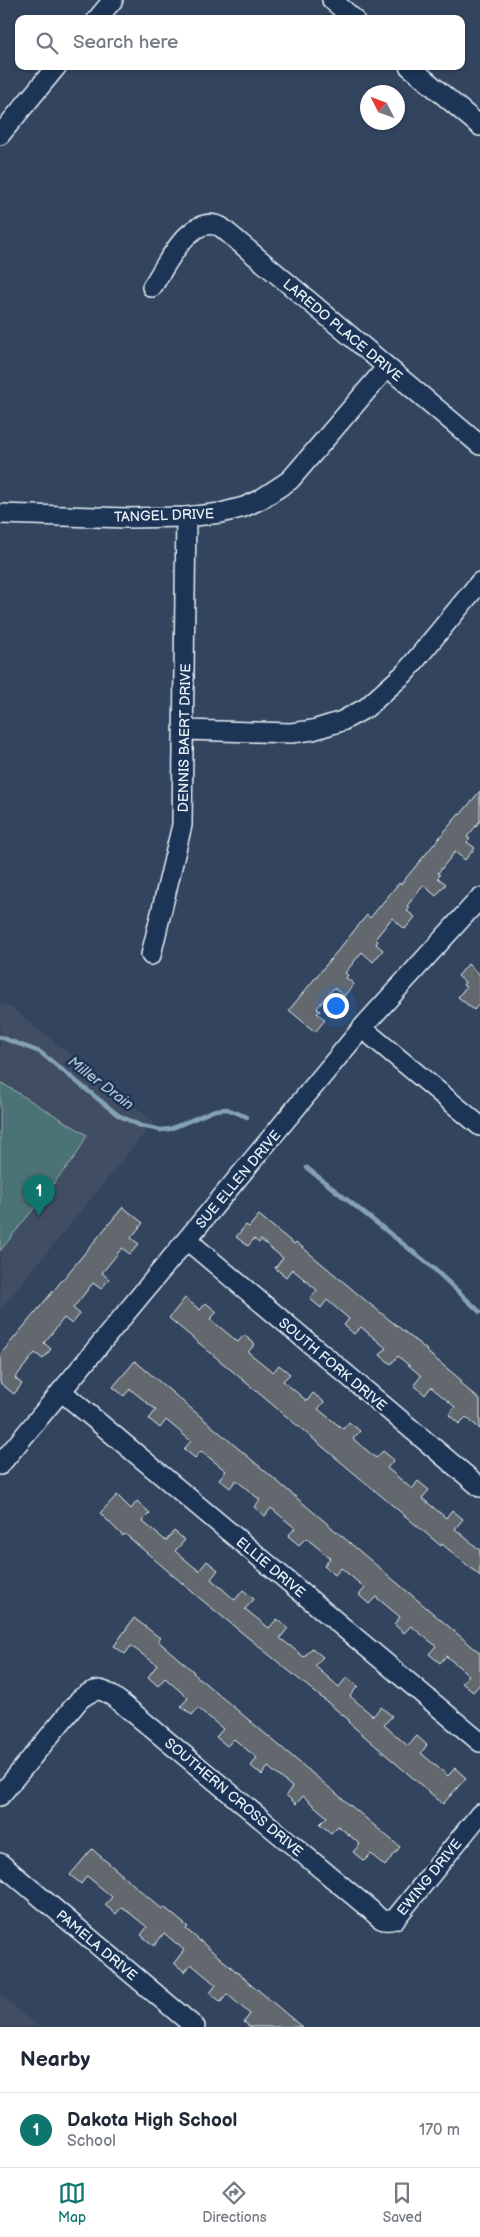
<!DOCTYPE html>
<style>
body{margin:0;font-family:"Balsamiq Sans",sans-serif;background:#f6f6f7;color:#1f2937}
.compass{position:absolute;left:360px;top:85px;width:45px;height:45px;border-radius:50%;background:#fff;box-shadow:0 1px 4px #0004;rotate:312deg}
.you{position:absolute;left:335px;top:1005px;width:18px;height:18px;margin:-12px;border:4px solid #fff;border-radius:50%;background:#1a73e8;box-shadow:0 0 0 8px #1a73e833}
.badge{display:grid;place-items:center;width:32px;height:32px;border-radius:50%;background:#0f766e;color:#fff;font-size:16px;font-weight:700}
.pin{position:absolute;translate:-50% -41px;filter:drop-shadow(0 1px 2px #0008)}
.pin::after{content:'';position:absolute;top:26px;width:18px;height:15px;background:inherit;clip-path:polygon(0 0,100% 0,50% 100%)}
.list{margin:0;padding:0;list-style:none}
h2{display:flex;justify-content:space-between;align-items:center;height:65px;margin:0;padding:0 20px;font-size:21px}
h2 small{font-size:16px;font-weight:400;color:#747a83}
.list li{display:grid;grid-template-columns:32px 1fr auto;gap:15px;align-items:center;box-sizing:border-box;height:75px;padding:0 20px;border-top:1px solid #e0e1e3}
.list b{display:block;font-size:19px;white-space:nowrap}
.list p{margin:0;font-size:16px;white-space:nowrap;color:#747a83}
.list em{font-size:16px;font-style:normal;color:#747a83}
.icon{flex:none;width:28px;height:28px;fill:none;stroke:currentColor;stroke-width:2;stroke-linecap:round;stroke-linejoin:round}
.map{position:relative;flex:none;width:480px;height:2027px;overflow:hidden}
.search{position:absolute;background:#fff;box-shadow:0 1px 4px #0004;left:15px;right:15px;top:15px;height:55px;display:flex;align-items:center;gap:12px;box-sizing:border-box;padding:0 18px;border-radius:10px;color:#747a83;font-size:19px}
.sheet{height:140px;background:#fff}
nav{display:flex;justify-content:space-around;align-items:center;box-sizing:border-box;height:70px;border-top:1px solid #e0e1e3;background:#fff;font-size:14px;color:#747a83}
nav a{display:grid;justify-items:center;gap:2px}
nav .on{color:#0f766e}
.map>svg:first-child{display:block}
.built{fill:#404e62}
.green{fill:#4c7275;stroke:#9ab2b6}
.lines{fill:none;stroke-linecap:round;stroke-linejoin:round}
.stream{stroke:#84a2b4;stroke-width:4.5}
.building{fill:#62676d;stroke:#e8f1f8}
.minor-casing{stroke:#e8f1f8;stroke-width:22}
.minor{stroke:#1d3557;stroke-width:19}
.labels{text-anchor:middle;stroke-width:5;stroke-linejoin:round;paint-order:stroke}
.street-label{font-size:14px;fill:#e8f1f8;stroke:#1d3557}
.water-label{font-size:15px;font-style:italic;fill:#aec3d0;stroke:#1d3557}
</style>
<div class="map">
<svg width="480" height="2027" viewBox="0 0 480 2027">
<rect width="100%" height="100%" fill="#32445e"/>
<filter id="ink" filterUnits="userSpaceOnUse"><feTurbulence type="fractalNoise" baseFrequency=".02" numOctaves="2"/><feDisplacementMap in="SourceGraphic" scale="10" xChannelSelector="R" yChannelSelector="G"/><feConvolveMatrix kernelMatrix="1 2 1 2 8 2 1 2 1" color-interpolation-filters="sRGB"/></filter>
<g filter="url(#ink)">
<path class="built" d="M0 1004 11 1007 154 1122 0 1310Z
M0 1994 39 2027H0Z"/>
<path class="green" d="M0 1082 87 1135 77 1154 0 1251Z"/>
<g class="lines">
<path class="stream" d="M0 1037 40 1052 118 1115 141 1126 161 1130 170 1129 215 1110 227 1109 247 1117
M307 1168 431 1266 480 1312"/>
</g>
<path class="building" d="M480 791V821L467 837 470 839 467 842 475 848 465 860 455 852 438 873 440 875 438 878 446 884 436 896 423 885 407 906 410 908 407 911 415 917 405 929 392 918 375 939 378 941 376 944 383 950 373 962 362 952 345 973 348 975 346 978 354 984 344 996 334 988 317 1008 320 1011 317 1013 325 1020 315 1032 289 1010 367 915 370 918 399 883 401 884 459 814 460 815Z
M468 964 480 975V1003L474 1010 458 997 466 987 463 985 465 982 458 976Z
M123 1207 143 1223 131 1238 139 1244 130 1254 122 1248 102 1273 109 1279 101 1289 93 1283 73 1308 80 1314 72 1324 64 1318 44 1343 51 1349 43 1359 35 1353 15 1378 22 1384 14 1394 0 1383V1355Z
M259 1215 294 1244 296 1242 365 1300 427 1350 426 1351 461 1380 459 1382 480 1400V1429L466 1417 459 1424 449 1415 455 1407 431 1387 425 1395 414 1385 421 1376 398 1356 391 1364 380 1355 386 1348 361 1327 354 1334 344 1325 349 1319 327 1300 321 1308 310 1299 317 1290 292 1269 286 1277 275 1268 283 1258 261 1240 259 1243 254 1239 248 1246 236 1237 246 1225 249 1227Z
M185 1298 200 1310 206 1303 217 1312 210 1319 238 1342 244 1335 255 1344 248 1352 273 1372 279 1365 290 1374 283 1381 307 1401 313 1393 324 1402 318 1409 343 1429 349 1422 360 1431 353 1439 376 1458 383 1451 394 1460 387 1468 412 1489 418 1481 429 1490 422 1498 446 1518 452 1510 463 1519 455 1529 480 1550V1576L442 1544 441 1546 169 1318Z
M135 1361 480 1653V1684L473 1692 462 1683 469 1675 446 1656 440 1663 429 1654 436 1646 411 1626 404 1633 394 1624 400 1617 376 1597 369 1604 359 1595 365 1588 341 1568 335 1575 324 1566 330 1558 306 1538 299 1545 288 1536 295 1528 271 1508 265 1516 254 1507 260 1500 236 1480 230 1488 219 1479 226 1471 201 1451 195 1458 184 1449 191 1441 166 1420 160 1428 149 1419 156 1410 130 1389 124 1396 113 1387Z
M117 1495 131 1509 137 1501 150 1513 142 1521 166 1541 174 1531 185 1540 175 1551 199 1571 207 1561 218 1570 211 1579 235 1600 243 1590 254 1599 245 1609 269 1628 277 1619 288 1628 280 1638 304 1657 312 1648 323 1657 315 1666 339 1687 347 1677 358 1686 350 1696 373 1716 381 1707 392 1716 384 1725 408 1746 417 1736 427 1745 421 1753 448 1776 455 1768 466 1778 443 1804 348 1722 349 1720 197 1596 125 1534 123 1536 100 1513Z
M134 1618 160 1638 158 1641 194 1672 193 1673 400 1847 385 1866 371 1854 364 1861 353 1852 360 1844 338 1826 331 1833 320 1824 327 1817 303 1796 296 1804 286 1795 292 1787 268 1767 262 1775 251 1766 257 1758 234 1739 227 1746 216 1737 223 1729 198 1708 192 1715 181 1706 188 1698 165 1678 158 1686 148 1677 157 1665 131 1646 125 1654 114 1646Z
M92 1849 162 1909 164 1907 188 1927 186 1929 302 2027H250L244 2022 250 2014 227 1994 221 2002 210 1993 216 1985 191 1964 185 1972 174 1963 184 1950 164 1933 154 1946 141 1935 147 1927 122 1907 116 1914 105 1905 112 1897 87 1876 81 1884 70 1875Z"/>
<g class="lines">
<g class="minor-casing">
<path id="minor" d="M332 0 354 19
M97 19 113 0
M409 66 480 126
M0 135 57 66
M152 287C166 266 190 212 221 227L480 445
M0 514 127 518 186 517 221 513 244 507 261 499 290 480 387 367
M185 730 291 733 313 730 342 721 366 708 405 673 480 582
M151 955 182 825 186 517
M362 1028 480 1126
M187 1240 480 1487
M61 1391 480 1742
M0 1465 362 1028 480 898
M0 1796 80 1699C98 1686 102 1688 119 1701L372 1911C380 1920 384 1922 395 1919L480 1814
M0 1863 195 2027"/>
</g>
<use href="#minor" class="minor"/>
</g>
</g>
<g class="labels">
<g class="street-label">
<text transform="translate(343 330) rotate(40)" y="5">LAREDO PLACE DRIVE</text>
<text transform="translate(164 515) rotate(-2)" y="5">TANGEL DRIVE</text>
<text transform="translate(184 738) rotate(-89)" y="5">DENNIS BAERT DRIVE</text>
<text transform="translate(238 1179) rotate(-50)" y="5">SUE ELLEN DRIVE</text>
<text transform="translate(333 1364) rotate(40)" y="5">SOUTH FORK DRIVE</text>
<text transform="translate(271 1567) rotate(40)" y="5">ELLIE DRIVE</text>
<text transform="translate(234 1797) rotate(40)" y="5">SOUTHERN CROSS DRIVE</text>
<text transform="translate(429 1877) rotate(-51)" y="5">EWING DRIVE</text>
<text transform="translate(97 1945) rotate(40)" y="5">PAMELA DRIVE</text>
</g>
<g class="water-label">
<text transform="translate(101 1083) rotate(37)" y="5">Miller Drain</text>
</g>
</g>
</svg>
<svg class="compass" viewBox="-18 -18 36 36"><path d="M0-13l5 13h-10z" fill="#e53935"/><path d="M0 13l5-13h-10z" fill="#747a83"/></svg>
<div class="you"></div>
<div class="pin badge" style="left:39px;top:1216px">1</div>
<div class="search"><svg class="icon" aria-label="search" viewBox="0 0 24 24"><circle cx="10" cy="10" r="6"/><path d="M15 15l6 6"/></svg>Search here</div>
</div>
<section class="sheet">
<h2>Nearby<small></small></h2>
<ul class="list">
<li><span class="badge">1</span><div><b>Dakota High School</b><p>School</p></div><em>170 m</em></li>
</ul>
</section>
<nav>
<a class="on"><svg class="icon" aria-label="map" viewBox="0 0 24 24"><path d="M3 6l6-2 6 2 6-2v14l-6 2-6-2-6 2zM9 4v14M15 6v14"/></svg>Map</a>
<a><svg class="icon" aria-label="directions" viewBox="0 0 24 24"><path d="M12 3l9 9-9 9-9-9zM9 14v-3h6M13 9l2 2-2 2"/></svg>Directions</a>
<a><svg class="icon" aria-label="saved" viewBox="0 0 24 24"><path d="M7 4h10v16l-5-4-5 4z"/></svg>Saved</a>
</nav>
